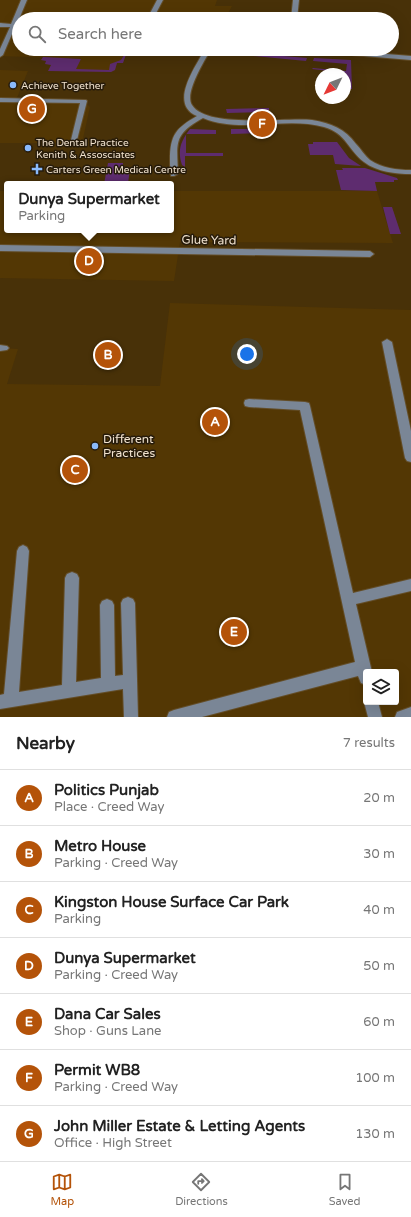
<!DOCTYPE html>
<meta charset="utf-8">
<style>
body{margin:0;font-family:"Varela Round",sans-serif;background:#f2f2f2;color:#222}
.controls{position:absolute;right:12px;bottom:12px;display:grid;overflow:hidden;border-radius:4px;box-shadow:0 4px 16px #0002}
.controls button{width:36px;height:36px;display:grid;place-items:center;padding:0;border:0;border-bottom:1px solid #e0e0e0;background:#fff;color:#222;font:20px sans-serif}
.compass{position:absolute;left:315px;top:68px;width:36px;height:36px;border-radius:50%;background:#fff;box-shadow:0 4px 16px #0002;rotate:227deg}
.you{position:absolute;left:247px;top:354px;width:14px;height:14px;margin:-10px;border:3px solid #fff;border-radius:50%;background:#1a73e8;box-shadow:0 0 0 6px #1a73e833}
.badge{display:grid;place-items:center;width:26px;height:26px;border-radius:50%;background:#b45309;color:#fff;font-size:13px;font-weight:700}
.pin{position:absolute;translate:-50% -50%;border:2px solid #fff;box-shadow:0 1px 4px #0006}
.popup{position:absolute;left:4px;top:181px;width:170px;height:52px;box-sizing:border-box;display:grid;place-content:center;border-radius:4px;background:#fff;filter:drop-shadow(0 1px 3px #0005);font-size:13px;white-space:nowrap;color:#767676}
.popup b{font-size:15px;color:#222}
.popup::after{content:'';position:absolute;left:50%;top:100%;margin-left:-8px;border:8px solid transparent;border-top-color:#fff}
.list{margin:0;padding:0;list-style:none}
h2{display:flex;justify-content:space-between;align-items:center;height:52px;margin:0;padding:0 16px;font-size:17px}
h2 small{font-size:13px;font-weight:400;color:#767676}
.list li{display:grid;grid-template-columns:26px 1fr auto;gap:12px;align-items:center;box-sizing:border-box;height:56px;padding:0 16px;border-top:1px solid #e0e0e0}
.list b{display:block;font-size:15px;white-space:nowrap}
.list p{margin:0;font-size:13px;white-space:nowrap;color:#767676}
.list em{font-size:13px;font-style:normal;color:#767676}
.icon{flex:none;width:22px;height:22px;fill:none;stroke:currentColor;stroke-width:2;stroke-linecap:round;stroke-linejoin:round}
.map{position:relative;flex:none;width:411px;height:717px;overflow:hidden}
.search{position:absolute;background:#fff;box-shadow:0 4px 16px #0002;left:12px;right:12px;top:12px;height:44px;display:flex;align-items:center;gap:10px;box-sizing:border-box;padding:0 14px;border-radius:22px;color:#767676;font-size:15px}
.sheet{height:444px;background:#fff}
nav{display:flex;justify-content:space-around;align-items:center;box-sizing:border-box;height:56px;border-top:1px solid #e0e0e0;background:#fff;font-size:11px;color:#767676}
nav a{display:grid;justify-items:center;gap:2px}
nav .on{color:#b45309}
.map>svg:first-child{display:block}
.built{fill:#533704;fill-rule:evenodd}
.green{fill:#5e2c6f}
.lines{fill:none;stroke-linecap:round;stroke-linejoin:round}
.minor-casing{stroke:#634d28;stroke-width:2}
.minor{fill:#7a8696;fill-rule:evenodd}
.poi-dot{fill:#8abafc;stroke:#261b0b;stroke-width:1.5}
.labels{text-anchor:middle;stroke-width:3;stroke-linejoin:round;paint-order:stroke}
.far-poi-label{font-size:10px;fill:#f1e2ce;stroke:#261b0b;text-anchor:start}
.street-label{font-size:12px;fill:#f1e2ce;stroke:#261b0b}
.poi-label{font-size:12px;fill:#f1e2ce;stroke:#261b0b;text-anchor:start}
</style>
<div class="map">
<svg width="411" height="717" viewBox="0 0 411 717">
<rect width="100%" height="100%" fill="#483108"/>
<path class="built" d="M0 0H217L215 6H232L225 19H19V49H128L123 63H117L115 70 111 72 74 71 81 59 0 56Z
M0 70 28 71 16 100 84 101 90 107 82 143H0Z
M0 191H7V230H171V191H377L393 243 180 242 174 281 0 278Z
M170 303 411 310V714L402 717H0V348L18 349 7 384 160 386ZM366 672H396V702H366Z"/>
<path class="green" d="M128 49 123 63H117L115 70 111 72 48 71 51 65 45 64 46 61 41 60 43 57 81 59 76 69 109 70 110 64 121 60 128 49H133Z
M221 51H225L307 58 306 61 233 54V52Z
M314 58 351 60 352 89H345L346 73 312 69 313 68 346 71 347 64 313 61Z
M269 108V112L227 113 226 109Z
M190 129 216 130V134H186V153H223V156H185V167L182 165C177 150 181 141 190 129Z
M231 129H262L263 133 231 134Z
M313 142H337L349 158 361 166 335 164 333 155H310L308 144H313Z
M108 163H123V167L130 168 128 184H104Z
M342 168H365L397 178 398 180H394V182H375L377 191 341 190 336 170H343Z
M383 207H392L401 234H390Z"/>
<g class="lines">
<g class="minor-casing">
<path id="minor" d="M21 0H27L17 24H19V28L15 27 3 55 0 57V49L10 27H0V23L11 24Z
M157 0H163L153 19H147Z
M293 0H299L297 19H291Z
M89 49H127L123 53 92 51Z
M205 49H211C205 60 184 93 192 105 207 129 286 117 312 120 331 123 345 129 356 144 361 149 365 156 370 160 382 168 397 170 411 170V174C396 174 377 172 364 162 348 150 346 133 324 127 285 116 241 134 203 118 173 135 177 142 178 174L174 176H171C170 171 170 165 170 160 170 135 176 128 197 116 168 104 196 66 205 49Z
M301 49H325L411 56V60L304 51Z
M0 98 86 100 87 101 77 140 74 142 71 140 80 103 0 102Z
M0 245 370 251 374 254 370 257 0 251Z
M387 339 392 342 411 431V462L407 461 405 458 382 342Z
M0 345 7 346 9 348 7 350 0 351Z
M249 399 305 402 309 403 310 406 353 593 411 579V591L356 604 372 672H366V685L361 683 358 676 202 717H167L169 712 174 710 355 662 300 410 249 407 245 406 244 403 245 400Z
M23 545 27 547 29 551 19 692 62 685 65 578 67 574 72 572 77 574 79 578 76 682 101 678 100 605 102 601 107 599 112 601 114 605 115 676 123 675 121 603 123 599 128 597 133 599 135 603 138 717H124L123 689 0 709V695L4 694 17 551 19 547Z
M366 697V702H378L382 717H368L364 702Z
M411 707V717H395L397 712Z"/>
</g>
<use href="#minor" class="minor"/>
</g>
<g class="poi-dot">
<circle cx="13" cy="85" r="4"/>
<circle cx="28" cy="148" r="4"/>
<path d="M35 163h4v4h4v4h-4v4h-4v-4h-4v-4h4z"/>
<circle cx="95" cy="446" r="4"/>
</g>
<g class="labels">
<g class="far-poi-label">
<text x="21" y="89">Achieve Together</text>
<text x="36" y="146">The Dental Practice<tspan x="36" dy="12">Kenith &amp; Assosciates</tspan></text>
<text x="46" y="173">Carters Green Medical Centre</text>
</g>
<g class="street-label">
<text transform="translate(209 240) rotate(1)" y="4">Glue Yard</text>
</g>
<g class="poi-label">
<text x="103" y="443">Different<tspan x="103" dy="14">Practices</tspan></text>
</g>
</g>
</svg>
<div class="controls">
<button><svg class="icon" aria-label="layers" viewBox="0 0 24 24"><path d="M12 4l9 5-9 5-9-5zM3 14l9 5 9-5"/></svg></button>
</div>
<svg class="compass" viewBox="-18 -18 36 36"><path d="M0-13l5 13h-10z" fill="#e53935"/><path d="M0 13l5-13h-10z" fill="#767676"/></svg>
<div class="you"></div>
<div class="pin badge" style="left:215px;top:422px">A</div>
<div class="pin badge" style="left:108px;top:355px">B</div>
<div class="pin badge" style="left:75px;top:470px">C</div>
<div class="pin badge" style="left:89px;top:261px">D</div>
<div class="popup"><b>Dunya Supermarket</b>Parking</div>
<div class="pin badge" style="left:234px;top:632px">E</div>
<div class="pin badge" style="left:262px;top:124px">F</div>
<div class="pin badge" style="left:32px;top:109px">G</div>
<div class="search"><svg class="icon" aria-label="search" viewBox="0 0 24 24"><circle cx="10" cy="10" r="6"/><path d="M15 15l6 6"/></svg>Search here</div>
</div>
<section class="sheet">
<h2>Nearby<small>7 results</small></h2>
<ul class="list">
<li><span class="badge">A</span><div><b>Politics Punjab</b><p>Place · Creed Way</p></div><em>20 m</em></li>
<li><span class="badge">B</span><div><b>Metro House</b><p>Parking · Creed Way</p></div><em>30 m</em></li>
<li><span class="badge">C</span><div><b>Kingston House Surface Car Park</b><p>Parking</p></div><em>40 m</em></li>
<li><span class="badge">D</span><div><b>Dunya Supermarket</b><p>Parking · Creed Way</p></div><em>50 m</em></li>
<li><span class="badge">E</span><div><b>Dana Car Sales</b><p>Shop · Guns Lane</p></div><em>60 m</em></li>
<li><span class="badge">F</span><div><b>Permit WB8</b><p>Parking · Creed Way</p></div><em>100 m</em></li>
<li><span class="badge">G</span><div><b>John Miller Estate &amp; Letting Agents</b><p>Office · High Street</p></div><em>130 m</em></li>
</ul>
</section>
<nav>
<a class="on"><svg class="icon" aria-label="map" viewBox="0 0 24 24"><path d="M3 6l6-2 6 2 6-2v14l-6 2-6-2-6 2zM9 4v14M15 6v14"/></svg>Map</a>
<a><svg class="icon" aria-label="directions" viewBox="0 0 24 24"><path d="M12 3l9 9-9 9-9-9zM9 14v-3h6M13 9l2 2-2 2"/></svg>Directions</a>
<a><svg class="icon" aria-label="saved" viewBox="0 0 24 24"><path d="M7 4h10v16l-5-4-5 4z"/></svg>Saved</a>
</nav>
